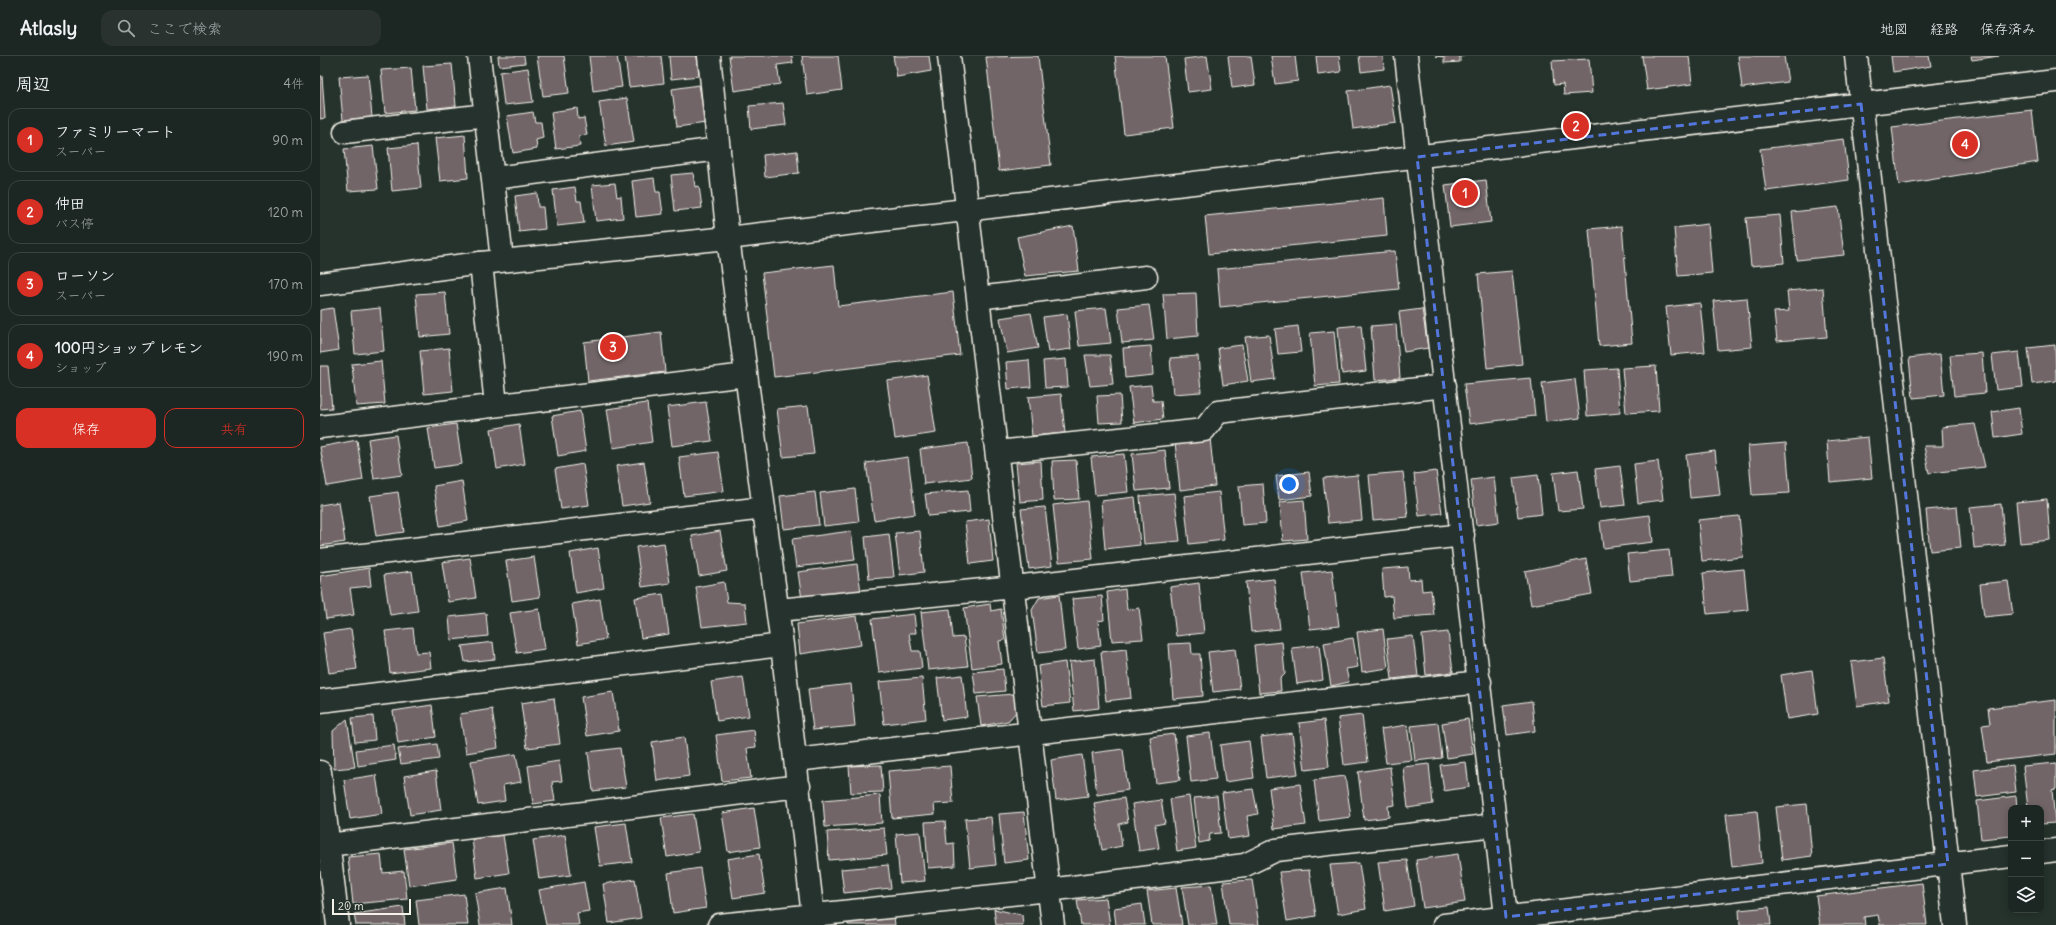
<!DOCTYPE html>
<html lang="ja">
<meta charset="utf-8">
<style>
body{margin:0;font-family:Delius,"Klee One",sans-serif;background:#29322f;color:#f1f3f6}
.controls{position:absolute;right:12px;bottom:12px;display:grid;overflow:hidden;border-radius:8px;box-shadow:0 2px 10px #0003}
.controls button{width:36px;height:36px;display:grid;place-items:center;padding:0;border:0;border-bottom:1px solid #3a4340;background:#1c2622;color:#f1f3f6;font:20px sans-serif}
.scale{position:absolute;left:12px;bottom:10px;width:79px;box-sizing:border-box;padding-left:4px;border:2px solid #f4f1e8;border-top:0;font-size:11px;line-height:14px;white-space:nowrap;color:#f4f1e8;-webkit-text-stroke:3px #26332d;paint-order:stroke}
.you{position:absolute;left:969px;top:428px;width:14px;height:14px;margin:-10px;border:3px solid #fff;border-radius:50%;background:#1a73e8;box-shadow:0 0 0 6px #1a73e833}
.badge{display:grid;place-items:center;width:26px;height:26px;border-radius:50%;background:#d93025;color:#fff;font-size:13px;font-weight:700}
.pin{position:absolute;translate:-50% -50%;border:2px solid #fff;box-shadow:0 1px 4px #0006}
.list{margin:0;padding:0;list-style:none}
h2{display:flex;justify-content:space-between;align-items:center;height:52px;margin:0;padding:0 16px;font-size:17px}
h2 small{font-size:13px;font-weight:400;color:#a0a5a5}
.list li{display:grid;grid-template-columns:26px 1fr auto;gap:12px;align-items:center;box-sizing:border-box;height:64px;margin:0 8px 8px;padding:0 8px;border:1px solid #3a4340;border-radius:12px}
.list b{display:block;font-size:15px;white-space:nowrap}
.list p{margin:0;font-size:13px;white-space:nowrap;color:#a0a5a5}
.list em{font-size:13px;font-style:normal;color:#a0a5a5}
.actions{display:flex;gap:8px;padding:12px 16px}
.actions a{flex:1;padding:9px 0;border:1px solid #d93025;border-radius:12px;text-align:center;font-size:14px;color:#d93025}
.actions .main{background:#d93025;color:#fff}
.icon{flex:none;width:22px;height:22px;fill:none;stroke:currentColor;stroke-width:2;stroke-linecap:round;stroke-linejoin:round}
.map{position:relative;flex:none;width:1736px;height:869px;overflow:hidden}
header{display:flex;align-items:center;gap:24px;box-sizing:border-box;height:56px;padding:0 20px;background:#1c2622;border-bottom:1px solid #3a4340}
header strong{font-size:19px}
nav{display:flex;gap:22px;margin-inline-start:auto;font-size:14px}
.search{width:280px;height:36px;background:#29322f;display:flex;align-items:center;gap:10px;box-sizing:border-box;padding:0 14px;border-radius:12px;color:#a0a5a5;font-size:15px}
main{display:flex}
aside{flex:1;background:#1c2622}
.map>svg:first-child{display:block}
.building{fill:#716568;stroke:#f4f1e8}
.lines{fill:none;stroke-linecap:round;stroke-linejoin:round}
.minor-casing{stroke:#f4f1e8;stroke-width:25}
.tertiary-casing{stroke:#f4f1e8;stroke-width:25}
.minor{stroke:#26332d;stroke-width:22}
.tertiary{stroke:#26332d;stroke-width:22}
.marked{fill:none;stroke:#5377dc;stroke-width:3;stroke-dasharray:8 5;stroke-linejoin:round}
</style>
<header>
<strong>Atlasly</strong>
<div class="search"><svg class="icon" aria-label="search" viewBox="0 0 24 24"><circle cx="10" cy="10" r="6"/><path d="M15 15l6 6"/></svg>ここで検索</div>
<nav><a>地図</a><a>経路</a><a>保存済み</a></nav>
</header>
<main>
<aside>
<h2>周辺<small>4件</small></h2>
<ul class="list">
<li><span class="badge">1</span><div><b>ファミリーマート</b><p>スーパー</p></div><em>90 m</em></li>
<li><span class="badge">2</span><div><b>仲田</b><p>バス停</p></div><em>120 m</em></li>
<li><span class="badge">3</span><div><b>ローソン</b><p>スーパー</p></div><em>170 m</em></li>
<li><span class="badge">4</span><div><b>100円ショップ レモン</b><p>ショップ</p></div><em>190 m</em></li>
</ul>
<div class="actions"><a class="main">保存</a><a>共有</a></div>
</aside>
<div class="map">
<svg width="1736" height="869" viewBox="0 0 1736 869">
<rect width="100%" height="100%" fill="#26332d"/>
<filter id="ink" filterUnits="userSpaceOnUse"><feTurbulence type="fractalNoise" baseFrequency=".025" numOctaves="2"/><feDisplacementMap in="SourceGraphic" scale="8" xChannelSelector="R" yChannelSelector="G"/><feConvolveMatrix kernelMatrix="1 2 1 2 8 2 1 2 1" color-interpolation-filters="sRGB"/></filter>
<g filter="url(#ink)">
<path class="building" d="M178 0H204L205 7 179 10Z
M217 0H244L249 37 223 40Z
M269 0H297L302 31 273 35Z
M305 0H341L344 27 309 31Z
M349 0H377L379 20 351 23Z
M409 0H472L473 7 457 9 460 28 414 35Z
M482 0H518L522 34 487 39Z
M573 0H609L611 15 577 21Z
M718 0 731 109 679 115 666 1Z
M795 0H845L854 72 804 78Z
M887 0 892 33 868 36 864 3Z
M908 0H931L935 29 912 32Z
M951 0H975L978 25 955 28Z
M996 0H1019L1021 16 998 19Z
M1039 0H1063L1064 13 1041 16Z
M1115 0H1144H1140V6L1124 7V1Z
M1322 0H1369L1372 28 1327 34Z
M1418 0H1464L1468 26 1422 32Z
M1571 0H1609L1611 10 1573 16Z
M1651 0H1679L1652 4Z
M1269 3 1272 37 1244 39 1243 28 1234 29 1232 5Z
M132 8 136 50 107 53 103 10Z
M91 12 95 54 65 57 61 14Z
M208 12 213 46 184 49 180 16Z
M48 19 52 61 23 64 19 21Z
M0 20H2L5 62 0 63Z
M379 29 386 67 357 71 352 33Z
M1070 29 1076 67 1033 73 1028 35Z
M307 42 314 86 286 90 279 46Z
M463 47 466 69 431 73 429 50Z
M257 52 258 63 264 62 267 79 259 80 260 90 236 93 231 56Z
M1712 54 1718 106 1579 129 1572 71Z
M213 56 215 66H221L223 82 216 84 217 93 193 97 187 60Z
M145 79 148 122 120 125 115 82Z
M1524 83 1529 124 1446 135 1440 93Z
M97 89 101 132 72 135 68 92Z
M53 90 58 133 28 135 24 93Z
M477 95 479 117 445 121 443 99Z
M373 117 375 131 379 130 382 152 355 155 351 119Z
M334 122 336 136H340L343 158 316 161 312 125Z
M1166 124 1171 166 1130 171 1125 129Z
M295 127 297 141 301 140 303 162 276 165 272 129Z
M255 131 257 145H261L264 167 237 170 233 134Z
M217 137 218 151H223L225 173 199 176 195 140Z
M1064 142 1067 180 889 198 885 160Z
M1518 151 1524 199 1477 204 1472 156Z
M1460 159 1464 207 1431 210 1426 162Z
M1388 168 1392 217 1358 220 1354 172Z
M753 170 759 215 705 220 697 181Z
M1302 170 1312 287 1279 290 1269 173Z
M1075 195 1079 233 900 251 897 213Z
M514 209 518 250 633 236 640 299 454 321 442 217Z
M1192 215 1202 308 1167 312 1158 218Z
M1503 232 1507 281 1457 285 1454 256 1469 255 1467 235Z
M125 236 129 278 100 281 96 238Z
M876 237 878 280 847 283 843 238Z
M1427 242 1432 291 1398 294 1393 245Z
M1380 247 1385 296 1351 299 1346 251Z
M829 249 834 284 802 287 798 252Z
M13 252 19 294 0 297V254Z
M60 252 64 295 35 298 31 255Z
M786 252 791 287 759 290 755 255Z
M1102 253 1108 292 1084 296 1079 256Z
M711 257 718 292 687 297 680 262Z
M747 258 751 293 728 296 723 261Z
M1076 268 1080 322 1055 324 1051 270Z
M1041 269 1046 315 1022 318 1018 271Z
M978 270 981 296 958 298 955 273Z
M1014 275 1019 328 995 330 990 277Z
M341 276 345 316 268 325 264 286Z
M949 279 955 323 931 326 925 281Z
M922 289 928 325 903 329 898 292Z
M1735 289 1736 325 1712 328 1708 292Z
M831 290 833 319 805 322 803 292Z
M129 292 133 335 104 338 100 295Z
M1699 296 1703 331 1676 334 1672 299Z
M1662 297 1665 337 1634 340 1630 299Z
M1620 298 1624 339 1593 342 1589 302Z
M765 299H790L793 328 770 330Z
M878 300 881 336 853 338 850 302Z
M746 303 748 331 725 332 723 305Z
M709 304 711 331 688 333 686 306Z
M61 305 65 348 36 350 32 308Z
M0 310H8L12 352 0 353Z
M1336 310 1339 355 1306 357 1302 312Z
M1297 312 1300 357 1267 360 1264 314Z
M607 319 616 377 575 383 567 325Z
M1211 322 1215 360 1149 368 1144 328Z
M1255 323 1260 362 1226 366 1222 327Z
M831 329 833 345H841L843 363 814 367 809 331Z
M741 338 745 377 712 380 708 341Z
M800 339 802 366 779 367 777 340Z
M386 346 392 385 352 390 347 351Z
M327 347 332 386 293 392 287 353Z
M488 350 494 398 463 401 457 353Z
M1699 352 1702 378 1675 382 1672 356Z
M260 355 266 395 238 400 232 360Z
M136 368 142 408 114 412 108 372Z
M199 368 205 408 177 413 171 373Z
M1655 368 1665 411 1609 417 1604 390H1623L1622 371Z
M76 379 82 419 54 423 48 383Z
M1548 381 1552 422 1510 426 1507 385Z
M890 382 895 430 860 434 855 386Z
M37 384 43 424 7 430 0 391Z
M648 387 652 422 604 428 600 393Z
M1466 387 1470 437 1432 439 1428 390Z
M845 394 849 432 816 435 812 398Z
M1395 395 1400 439 1370 442 1366 399Z
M398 396 404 435 364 440 359 401Z
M804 398 808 436 775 439 771 401Z
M588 401 595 458 554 464 546 407Z
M756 404 759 443 734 444 732 405Z
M721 405 723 444 700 446 696 407Z
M1338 405 1343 444 1318 447 1314 408Z
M324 406 330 446 302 450 296 410Z
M263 408 269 449 241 453 235 413Z
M1300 410 1305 449 1280 452 1275 413Z
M1258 414 1263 453 1238 455 1233 417Z
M1116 415 1122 457 1099 460 1094 418Z
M989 416 992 440 959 444 956 420Z
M1083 416 1088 461 1053 464 1049 419Z
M1038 419 1042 464 1008 467 1003 422Z
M1218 419 1222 458 1198 461 1193 422Z
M1174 421 1179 466 1156 469 1151 424Z
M142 425 148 465 120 470 114 430Z
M943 428 946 467 922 469 919 430Z
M535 433 539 466 504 470 500 437Z
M648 434 650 456 608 460 605 438Z
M78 436 84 476 56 480 50 440Z
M495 436 499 469 464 473 460 440Z
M899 436 904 484 869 488 864 440Z
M854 437 860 485 824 488 820 440Z
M815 441 820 489 785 493 781 445Z
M1727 443 1730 484 1700 487 1696 446Z
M984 444 987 483 963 485 960 446Z
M767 445 773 503 739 506 733 449Z
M19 446 25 486 0 490V449Z
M1681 448 1685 489 1654 492 1650 451Z
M725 451 732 510 709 513 701 453Z
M1637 451 1641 492 1610 495 1606 454Z
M1330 459 1333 486 1283 492 1280 465Z
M1419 460 1423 501 1382 505 1378 464Z
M669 463 673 505 650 508 645 466Z
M400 475 407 515 379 520 372 480Z
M531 475 535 504 476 511 472 483Z
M600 475 604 516 580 519 575 477Z
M569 478 574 521 549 523 545 481Z
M344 487 350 527 322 531 316 491Z
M278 492 284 532 256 537 250 497Z
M1349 494 1352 521 1310 525 1307 498Z
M214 501 220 541 192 545 186 505Z
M150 502 156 542 128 546 122 506Z
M1266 503 1272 538 1211 549 1205 515Z
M537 508 541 536 482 544 478 516Z
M1088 511 1089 524 1101 523 1102 535 1111 534 1114 559 1074 562 1072 540 1064 541 1062 513Z
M49 512 51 530 30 532 34 559 6 563 0 520Z
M1424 513 1428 554 1387 558 1383 517Z
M1012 514 1019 570 990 573 983 517Z
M92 515 98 555 70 559 64 519Z
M954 523 960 573 931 576 926 526Z
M1688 525 1693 558 1664 561 1660 528Z
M404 526 407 546 425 547 427 566 382 571 376 531Z
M879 527 884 577 856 580 850 531Z
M805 533 807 554 819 552 823 583 792 585 787 536Z
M343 538 349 578 321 582 315 542Z
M739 539 745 594 718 597 712 554 719 542Z
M782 540 784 564 778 565 781 590 758 593 752 543Z
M280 543 286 583 258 588 252 548Z
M670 548 671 555 681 553 685 584 679 585 682 608 652 612 644 552Z
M219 553 225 593 197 597 190 557Z
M630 553 633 582 644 581 648 610 608 614 601 556Z
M166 557 168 580 131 584 129 561Z
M594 558 596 577H589L592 595H600L602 612 559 617 552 563Z
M537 560 541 589 480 598 477 568Z
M93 572 96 597 109 596 111 612 70 617 65 575Z
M31 573 37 613 9 617 3 577Z
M1063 573 1068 612 1042 616 1037 576Z
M1128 576 1133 616 1106 619 1102 579Z
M1093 580 1098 620 1072 623 1067 583Z
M1033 582 1038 611 1026 613 1029 626 1011 630 1004 587Z
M173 586 175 603 145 606 142 590Z
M962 586 965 618 960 623 961 635 939 637 934 589Z
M871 587 872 598H880L883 640 853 643 849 588Z
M999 589 1003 624 977 628 972 592Z
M806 593 811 642 786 645 781 596Z
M915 593 920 633 893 636 888 596Z
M1563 602 1569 645 1537 650 1531 606Z
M775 603 779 652 754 655 749 606Z
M745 606 750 647 723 650 718 610Z
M683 613 685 635 656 638 653 616Z
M1492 614 1498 658 1467 663 1461 619Z
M642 619 647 661 622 664 617 622Z
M423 621 429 660 397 665 391 626Z
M602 622 606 663 564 668 559 626Z
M531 628 535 670 493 674 488 633Z
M293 636 299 675 267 680 261 641Z
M694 638 697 655 688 665 661 670 657 641Z
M234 642 240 688 207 692 201 647Z
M1736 644V698L1667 706 1662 669 1670 668 1668 652Z
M1212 645 1215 675 1187 679 1183 649Z
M112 649 116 681 78 687 73 655Z
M172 653 178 692 146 697 140 658Z
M1042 659 1048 706 1024 709 1018 662Z
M53 660 55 684 35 686 32 662Z
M27 663 35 711 14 713 13 675Z
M1148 663 1153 698 1127 702 1122 667Z
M1004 664 1009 711 985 714 979 667Z
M1118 667 1122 702 1095 705 1091 670Z
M1087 669 1092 704 1066 707 1061 673Z
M434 674 436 691 427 692 431 722 402 725 396 679Z
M890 677 896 723 871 726 866 680Z
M972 677 978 718 946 722 941 681Z
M854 678 860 724 836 727 830 681Z
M364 681 369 720 337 725 332 686Z
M929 685 934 722 905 726 900 689Z
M117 688 119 703 81 708 78 693Z
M74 689 76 704 38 710 36 694Z
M300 692 306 731 273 735 268 696Z
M803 693 808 734 777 739 772 697Z
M196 698 201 726 183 729 185 745 158 749 151 705Z
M762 699 768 740 736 744 731 704Z
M239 705 242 725 232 726 235 745 213 748 208 710Z
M1146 706 1149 731 1124 735 1120 709Z
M1736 707V733L1732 734 1735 767 1721 768V752H1708L1703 710Z
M1109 708 1113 748 1088 752 1083 711Z
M561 709 563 736 531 737 529 710Z
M1693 709 1696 736 1657 741 1654 714Z
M630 710 633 747 614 748 615 758 572 762 568 715Z
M1070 711 1075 749 1068 750 1069 761 1044 764 1038 716Z
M116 715 121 754 90 759 84 720Z
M56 719 62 758 30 763 24 724Z
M1025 720 1031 761 999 765 994 724Z
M980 728 986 769 954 773 949 732Z
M933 733 938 758 927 760 930 780 908 783 902 737Z
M560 739 562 767 505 771 503 744Z
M869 740 876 792 857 795 850 743Z
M897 740 901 777 890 778 889 785 879 787 874 742Z
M1696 740 1697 752H1691V780L1661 783 1657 745Z
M804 742 808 766 799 768 802 790 782 794 774 747Z
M841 744 845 767 835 769 839 792 819 795 812 748Z
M1487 748 1492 800 1462 804 1456 751Z
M434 752 440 791 408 796 402 757Z
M1437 755 1442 807 1412 811 1406 758Z
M704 756 709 804 684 807 679 758Z
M373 758 379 796 347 801 341 762Z
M671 761 676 809 650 812 645 763Z
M625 765 627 788 634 787 635 810 608 812 605 766Z
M306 767 312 806 280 810 274 771Z
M564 772 567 799 509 804 507 776Z
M600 776 605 825 580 827 576 778Z
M183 779 189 817 157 822 152 783Z
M245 779 251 819 219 823 213 784Z
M132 787 137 823 89 830 84 793Z
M61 798 63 817 84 815 87 843 33 848 28 801Z
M439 798 445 837 413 842 407 803Z
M1138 798 1145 846 1103 852 1096 804Z
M1087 804 1094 850 1065 855 1058 806Z
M1039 807 1046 853 1018 858 1010 809Z
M568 809 571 832 524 837 521 813Z
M380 812 386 852 353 857 348 817Z
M989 814 996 860 967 865 959 816Z
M315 823 321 862 289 867 283 828Z
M932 824 939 869H909L903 826Z
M264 826 269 855 257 857 259 869H226L219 834Z
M1602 827 1607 869H1560L1558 859 1544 861 1545 869H1500L1496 840Z
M891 829 897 869H868L862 831Z
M187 832 192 869H160L155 837Z
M856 832 862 869H832L827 835Z
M144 838 148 869H99L96 844Z
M786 842 790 869H761L757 844Z
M822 848 825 869H796L794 852Z
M83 851 85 869H36L34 858Z
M1449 851 1451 869H1420L1419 854Z
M674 853 702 859 703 869H676Z
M574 861 575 869H528L527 866Z"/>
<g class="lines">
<g class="minor-casing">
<path id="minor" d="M159 0 182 204
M389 0 408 182 462 589 494 869
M629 0 733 869
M1086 0 1187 869
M1536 0 1635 869
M25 76 166 59
M174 122 399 93
M161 207 176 349
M658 242 826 221
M0 371 426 319
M677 396 884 374 898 356 1125 330
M0 504 444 452
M458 554 694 531 1143 479
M0 645 462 589
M476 704 1160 626
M0 716 18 869
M8 789 479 730
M1721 796 1736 794
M399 869 729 834 925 809 956 794 1176 769
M1124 869 1691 800"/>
</g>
<g class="tertiary-casing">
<path id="tertiary" d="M0 228 161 207 408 182 1736 25"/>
</g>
<use href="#minor" class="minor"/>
<use href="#tertiary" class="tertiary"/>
</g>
</g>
<path class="marked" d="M1541 48 1628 808 1186 861 1097 101Z"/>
</svg>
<div class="controls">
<button>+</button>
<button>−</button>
<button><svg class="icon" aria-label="layers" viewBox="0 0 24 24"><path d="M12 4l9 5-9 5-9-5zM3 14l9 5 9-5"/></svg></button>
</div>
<div class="scale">20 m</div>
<div class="you"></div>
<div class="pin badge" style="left:1145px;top:137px">1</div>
<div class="pin badge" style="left:1256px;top:70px">2</div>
<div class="pin badge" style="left:293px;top:291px">3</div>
<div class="pin badge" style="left:1645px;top:88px">4</div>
</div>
</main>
